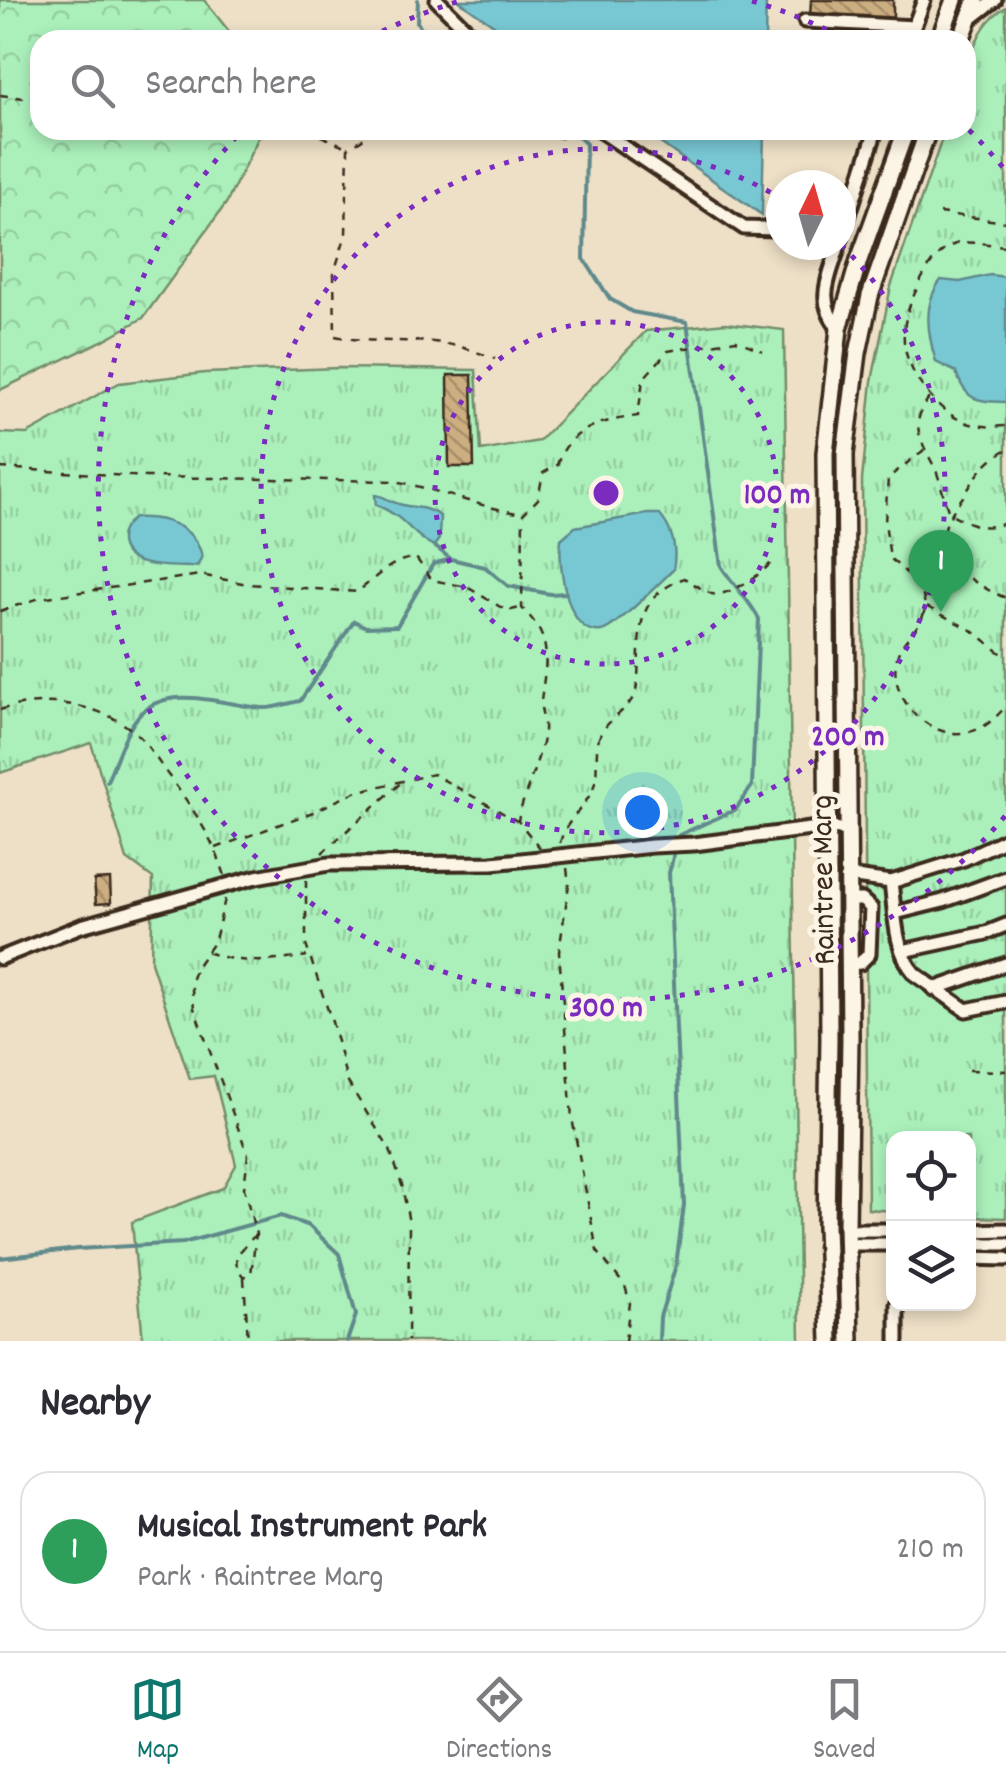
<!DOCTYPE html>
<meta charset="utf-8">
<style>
body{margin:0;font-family:Dekko,sans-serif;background:#f7f7f7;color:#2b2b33}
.controls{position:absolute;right:30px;bottom:30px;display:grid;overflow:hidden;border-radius:20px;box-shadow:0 5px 15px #0003}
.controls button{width:90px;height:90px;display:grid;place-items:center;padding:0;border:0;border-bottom:2px solid #e1e1e2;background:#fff;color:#2b2b33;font:50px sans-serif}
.compass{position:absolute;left:766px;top:170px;width:90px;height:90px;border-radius:50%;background:#fff;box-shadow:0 5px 15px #0003;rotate:5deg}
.you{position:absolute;left:642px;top:812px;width:35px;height:35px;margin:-25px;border:8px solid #fff;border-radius:50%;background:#1a73e8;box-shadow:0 0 0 15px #1a73e833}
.badge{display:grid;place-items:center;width:65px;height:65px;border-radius:50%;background:#0f766e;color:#fff;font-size:32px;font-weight:700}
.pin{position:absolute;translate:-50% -82px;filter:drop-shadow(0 2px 5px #0008)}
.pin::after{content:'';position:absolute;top:52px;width:35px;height:30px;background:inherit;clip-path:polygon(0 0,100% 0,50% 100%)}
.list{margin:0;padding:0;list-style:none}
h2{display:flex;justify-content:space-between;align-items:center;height:130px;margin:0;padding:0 40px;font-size:42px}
h2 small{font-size:32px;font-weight:400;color:#7c7c81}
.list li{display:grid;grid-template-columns:65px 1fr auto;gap:30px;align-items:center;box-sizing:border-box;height:160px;margin:0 20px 20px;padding:0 20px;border:2px solid #e1e1e2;border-radius:30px}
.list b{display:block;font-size:38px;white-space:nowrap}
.list p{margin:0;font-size:32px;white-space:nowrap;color:#7c7c81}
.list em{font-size:32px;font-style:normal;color:#7c7c81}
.icon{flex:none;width:55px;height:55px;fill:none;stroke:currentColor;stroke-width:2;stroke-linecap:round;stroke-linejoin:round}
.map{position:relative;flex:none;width:1006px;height:1341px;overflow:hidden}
.search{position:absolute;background:#fff;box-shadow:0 5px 15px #0003;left:30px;right:30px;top:30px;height:110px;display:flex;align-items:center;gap:25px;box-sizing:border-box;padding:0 35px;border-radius:30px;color:#7c7c81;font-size:38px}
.sheet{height:310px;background:#fff}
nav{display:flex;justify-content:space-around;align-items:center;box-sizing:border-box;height:140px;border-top:2px solid #e1e1e2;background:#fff;font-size:28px;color:#7c7c81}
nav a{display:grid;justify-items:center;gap:5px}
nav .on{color:#0f766e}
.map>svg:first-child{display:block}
.grass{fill:url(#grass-tufts);stroke:#738d6c;stroke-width:2.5}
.forest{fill:url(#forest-crowns);stroke:#738d6c;stroke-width:2.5}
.water{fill:#78c8d4;stroke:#60898b;stroke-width:2.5}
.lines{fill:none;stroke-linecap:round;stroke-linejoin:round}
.stream{stroke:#60898b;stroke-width:4}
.building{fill:url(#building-back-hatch);stroke:#3b2a1e;stroke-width:2.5}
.minor-casing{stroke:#3b2a1e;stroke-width:19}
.major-casing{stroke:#3b2a1e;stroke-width:22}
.path{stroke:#3b2a1e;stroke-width:2.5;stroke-dasharray:8 8;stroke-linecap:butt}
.minor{stroke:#fcf5e5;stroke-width:11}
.major{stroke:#fcf5e5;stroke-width:15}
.ring{fill:none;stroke:#7b2cbf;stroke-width:5;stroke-dasharray:5 10}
.labels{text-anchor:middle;stroke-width:10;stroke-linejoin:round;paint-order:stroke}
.street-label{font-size:32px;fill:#3b2a1e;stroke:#fcf5e5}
.centre{fill:#7b2cbf;stroke:#fcf5e5;stroke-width:5}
.ring-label{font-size:30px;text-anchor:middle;font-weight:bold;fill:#7b2cbf;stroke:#fcf5e5;stroke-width:10;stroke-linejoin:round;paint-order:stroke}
</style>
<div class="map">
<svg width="1006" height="1341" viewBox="0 0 1006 1341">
<defs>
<pattern id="grass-tufts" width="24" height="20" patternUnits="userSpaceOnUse" patternTransform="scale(2.5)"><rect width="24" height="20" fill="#abf0bb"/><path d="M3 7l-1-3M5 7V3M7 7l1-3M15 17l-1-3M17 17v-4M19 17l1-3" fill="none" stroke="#94cea0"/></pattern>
<pattern id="forest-crowns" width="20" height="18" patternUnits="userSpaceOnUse" patternTransform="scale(2.5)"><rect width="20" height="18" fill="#abf0bb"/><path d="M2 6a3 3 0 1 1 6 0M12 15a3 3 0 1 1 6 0" fill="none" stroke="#94cea0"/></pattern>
<pattern id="building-back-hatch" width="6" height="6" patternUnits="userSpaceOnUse" patternTransform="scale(2.5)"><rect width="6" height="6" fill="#ccae81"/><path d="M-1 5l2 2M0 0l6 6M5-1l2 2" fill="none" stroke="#a78e69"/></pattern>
</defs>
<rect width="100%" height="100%" fill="#eee0c7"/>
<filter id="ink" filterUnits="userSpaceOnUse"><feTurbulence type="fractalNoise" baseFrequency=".01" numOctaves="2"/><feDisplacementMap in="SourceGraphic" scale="20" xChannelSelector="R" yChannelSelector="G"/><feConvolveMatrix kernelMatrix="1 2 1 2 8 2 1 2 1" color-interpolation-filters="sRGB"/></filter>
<g filter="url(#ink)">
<path class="grass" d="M1006 7V1218L969 1217 968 1138H894L893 1211 868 1209 862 480 872 381 891 286 945 130H966C966 88 964 31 1006 7Z
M726 323 784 330 800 1341H143L132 1222 223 1188 236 1165 214 1076 190 1079 151 962 153 878 127 859 91 743 0 773V433L27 434 119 383 205 373 338 368 476 370 481 451 539 441 646 331Z"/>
<path class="forest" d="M0 0H204L236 40H40V130H262L227 202 143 318 102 341 0 390Z"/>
<path class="water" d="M458 0H766L765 40H515Z
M642 130H764L762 215Z
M990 275 1006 277V402C976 401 966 401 956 372L936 362C928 335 922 304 941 280L960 282Z
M375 495C385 496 388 501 399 504 416 509 423 505 440 516L439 539 434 546C411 536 407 517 376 505Z
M647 514H659C673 530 677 550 673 570 660 582 614 630 601 631 566 636 558 562 561 539L575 527Z
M134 518C163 516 194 525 202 556L198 565 192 567C172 566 120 570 121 539 121 529 127 523 134 518Z"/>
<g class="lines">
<path class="stream" d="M418 0 417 22 428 40
M572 130 586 144 584 259 610 299 632 312 687 322 721 566C733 585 749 599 759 619L752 786 735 810 679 835 678 840
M451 559 485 567 508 586 550 594 566 593
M107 781C117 759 125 729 142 712 172 684 226 705 262 708 274 709 288 703 300 701L354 621 366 627 397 626 433 564 451 559 434 546
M0 1258 78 1249 183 1243 281 1216 309 1226 339 1254 356 1315 347 1341
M659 1341 660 1317 676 1265 684 1205 669 873 675 849"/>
</g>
<path class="building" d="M811 0H893V19L810 17Z
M448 375H472L474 467H449Z
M110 879 111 903 96 904 94 880Z"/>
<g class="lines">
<g class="minor-casing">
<path id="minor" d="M437 0 477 40
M805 21 914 27
M968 21 995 0
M909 40 924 0
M599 130 744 228 774 229 781 224
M841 239 876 130
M839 245C829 279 815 299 839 329
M848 876 891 882C895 911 894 951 915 974L966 1010 1006 1002
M891 882 964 859 1006 839
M848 900H862L871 908 869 954 860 963 849 964
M895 913 943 901 1006 878
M903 951 986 933 1006 925
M0 958 81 926 256 877 329 864 492 863 652 846 694 844 826 827 847 830
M934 989 1006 964
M847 1230H894
M968 1231 1006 1230
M847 1244H894
M968 1244H1006
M968 1258 1006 1259
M897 1304V1341"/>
</g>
<g class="major-casing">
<path id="major" d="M939 40 954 0
M961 40 976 0
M830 1341 826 1226 829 1038 825 453 839 329 859 260 906 130
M850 1341 847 1226 850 1038 845 454 858 353 870 296 928 130"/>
</g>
<path class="path" d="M0 95 40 100
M307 130 347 147
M377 130 348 148 346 234 334 273 335 336C367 343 400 340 433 342 455 344 475 351 495 359
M540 130 561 138 586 130
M939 213 1006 222
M1006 246C992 245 973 241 959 243 941 247 929 265 921 280 913 297 905 313 904 332 901 365 931 406 960 420 974 427 991 427 1006 426
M929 398C906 427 925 445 937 473 942 487 944 500 949 513 971 524 982 531 1006 523
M924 450 888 478 885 522 890 558C903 571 920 582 924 600 929 624 905 634 898 654 885 691 922 736 961 733 981 732 993 721 1006 706
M1006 450C984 462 978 474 965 494 958 504 948 516 945 528 937 564 979 587 1006 598
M0 468 146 477 395 481C439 490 479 507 523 514
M927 607 973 631 1006 657
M0 611 40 598 200 575 248 584 357 592C375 579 392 558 416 558L432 580 467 587 507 611 520 608
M0 710C44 695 105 703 140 737 150 748 159 763 168 775 192 807 213 838 225 876
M560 843C565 821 582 811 592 791 600 774 594 755 599 738 606 718 630 712 636 690 642 663 634 632 648 606 655 593 670 584 684 578 692 582 703 591 712 594 727 598 766 572 773 560
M216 848 313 812 355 792 433 774 517 821
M540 848 518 821C523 794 542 756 544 731 545 721 540 711 541 701 546 659 554 640 522 608L523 514 538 499 543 473 557 465C569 427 603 421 638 416L643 379 668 351 736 340 763 351
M322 853 403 781
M567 868 569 884 559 952 572 1118 597 1251 625 1286 630 1303 625 1341
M306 880V945L332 1022 347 1081 390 1150 402 1185 409 1223 408 1341
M225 899 215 940 197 965 191 981 194 1008 248 1155 244 1188 256 1234 251 1274 244 1277 237 1269 236 1256 256 1234
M207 952C242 965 272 962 307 956
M969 1070 1006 1071
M244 1278 248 1341"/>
<use href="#minor" class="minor"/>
<use href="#major" class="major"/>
</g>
</g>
<g class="ring">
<circle cx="606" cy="493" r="171"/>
<path d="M841 245A342 342 0 1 1 780 198"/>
<path d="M1005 816A513 513 0 1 1 243 130M369 38A513 513 0 0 1 460 1M752 1A513 513 0 0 1 843 38M969 130A513 513 0 0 1 1005 170"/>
</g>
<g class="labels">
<g class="street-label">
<text transform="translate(821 880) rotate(-91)" y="11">Raintree Marg</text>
</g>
</g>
<circle cx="606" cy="493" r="15" class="centre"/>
<g class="ring-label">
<text x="777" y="503">100 m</text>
<text x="848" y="745">200 m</text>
<text x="606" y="1016">300 m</text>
</g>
</svg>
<div class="controls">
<button><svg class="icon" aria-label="locate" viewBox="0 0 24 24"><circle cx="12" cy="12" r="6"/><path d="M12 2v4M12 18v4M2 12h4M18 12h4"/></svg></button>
<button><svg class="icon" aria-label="layers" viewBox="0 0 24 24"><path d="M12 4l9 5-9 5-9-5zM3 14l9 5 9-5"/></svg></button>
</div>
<svg class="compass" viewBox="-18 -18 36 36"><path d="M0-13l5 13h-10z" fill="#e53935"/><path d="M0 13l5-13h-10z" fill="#7c7c81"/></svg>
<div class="you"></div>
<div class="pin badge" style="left:941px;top:612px;background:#2e9e5b">1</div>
<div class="search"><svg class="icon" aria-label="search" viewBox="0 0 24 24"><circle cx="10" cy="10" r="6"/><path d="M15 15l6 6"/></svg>Search here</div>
</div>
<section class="sheet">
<h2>Nearby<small></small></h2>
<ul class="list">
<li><span class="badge" style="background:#2e9e5b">1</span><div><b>Musical Instrument Park</b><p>Park · Raintree Marg</p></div><em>210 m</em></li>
</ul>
</section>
<nav>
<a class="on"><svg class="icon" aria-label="map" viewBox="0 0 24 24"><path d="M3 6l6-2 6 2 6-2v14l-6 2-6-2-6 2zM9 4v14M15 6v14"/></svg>Map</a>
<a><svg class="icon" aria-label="directions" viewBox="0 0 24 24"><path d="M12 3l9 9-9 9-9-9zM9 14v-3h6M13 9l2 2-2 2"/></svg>Directions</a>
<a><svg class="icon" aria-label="saved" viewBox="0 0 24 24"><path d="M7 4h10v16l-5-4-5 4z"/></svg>Saved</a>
</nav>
